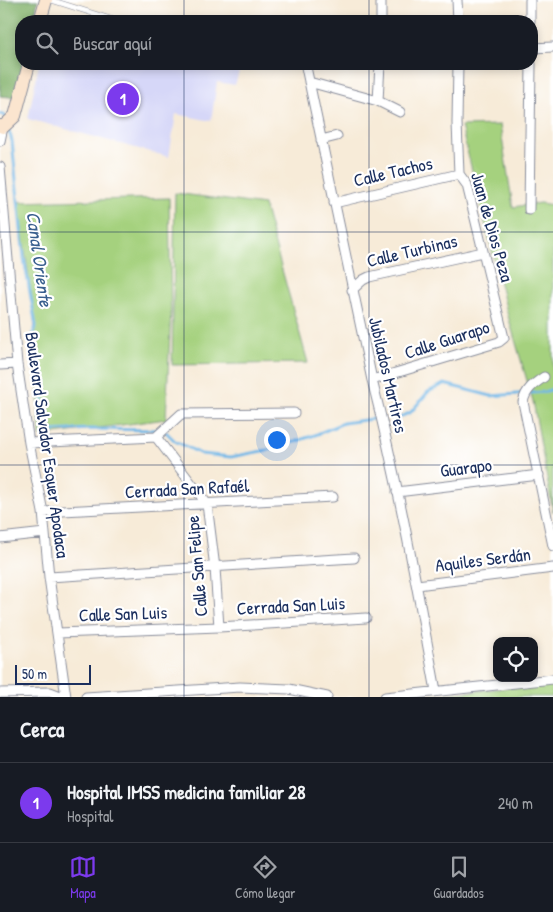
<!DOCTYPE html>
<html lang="es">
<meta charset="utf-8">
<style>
body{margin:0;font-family:"Patrick Hand",sans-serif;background:#242831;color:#f1f3f6}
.controls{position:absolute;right:15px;bottom:15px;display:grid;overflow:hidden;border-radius:10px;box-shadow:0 2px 8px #0003}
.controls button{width:45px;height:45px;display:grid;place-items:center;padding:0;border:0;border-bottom:1px solid #363941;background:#171b24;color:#f1f3f6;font:25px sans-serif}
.scale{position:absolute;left:15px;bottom:12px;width:76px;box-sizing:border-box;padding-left:5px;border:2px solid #1b2f5e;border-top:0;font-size:14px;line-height:18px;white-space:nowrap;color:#1b2f5e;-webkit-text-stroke:4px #fff;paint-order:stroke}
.you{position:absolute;left:276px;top:439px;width:18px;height:18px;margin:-12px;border:4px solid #fff;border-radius:50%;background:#1a73e8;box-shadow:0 0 0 8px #1a73e833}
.badge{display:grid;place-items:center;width:32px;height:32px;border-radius:50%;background:#7c3aed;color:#fff;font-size:16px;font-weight:700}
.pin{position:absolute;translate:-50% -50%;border:2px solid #fff;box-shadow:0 1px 5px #0006}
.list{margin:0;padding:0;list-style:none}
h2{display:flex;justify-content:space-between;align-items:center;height:65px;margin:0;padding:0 20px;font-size:21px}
h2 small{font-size:16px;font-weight:400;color:#9ea1a6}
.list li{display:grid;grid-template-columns:32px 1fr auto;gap:15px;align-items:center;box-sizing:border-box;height:80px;padding:0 20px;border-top:1px solid #363941}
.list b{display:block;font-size:19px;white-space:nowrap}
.list p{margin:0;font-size:16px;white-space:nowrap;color:#9ea1a6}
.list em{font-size:16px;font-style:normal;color:#9ea1a6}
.icon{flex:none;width:28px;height:28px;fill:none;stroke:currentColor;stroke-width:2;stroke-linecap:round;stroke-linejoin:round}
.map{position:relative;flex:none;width:553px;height:697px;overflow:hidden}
.search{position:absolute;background:#171b24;box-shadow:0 2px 8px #0003;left:15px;right:15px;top:15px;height:55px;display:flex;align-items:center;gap:12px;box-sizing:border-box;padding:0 18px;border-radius:20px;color:#9ea1a6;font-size:19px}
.sheet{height:145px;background:#171b24}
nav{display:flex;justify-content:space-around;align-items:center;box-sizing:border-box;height:70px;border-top:1px solid #363941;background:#171b24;font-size:14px;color:#9ea1a6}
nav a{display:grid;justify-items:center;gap:2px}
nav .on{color:#7c3aed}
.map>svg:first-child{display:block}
.built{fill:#d6d7f8}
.green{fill:#a5d17e;stroke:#60806e}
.forest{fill:#84b36d;stroke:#507166}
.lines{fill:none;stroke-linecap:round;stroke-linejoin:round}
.stream{stroke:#70b7e7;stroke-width:3}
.service-casing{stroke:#898d9b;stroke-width:6}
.minor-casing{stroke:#898d9b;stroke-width:11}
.secondary-casing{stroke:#898d9b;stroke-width:14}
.service{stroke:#fff;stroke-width:4.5}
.minor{stroke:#fff;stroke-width:9}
.secondary{stroke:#fbe5cf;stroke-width:12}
.grid{fill:none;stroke:#1b2f5e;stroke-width:1;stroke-opacity:0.55}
.labels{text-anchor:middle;stroke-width:4.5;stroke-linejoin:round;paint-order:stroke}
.street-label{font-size:18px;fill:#1b2f5e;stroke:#fff}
.water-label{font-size:19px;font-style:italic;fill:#395f8e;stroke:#fff}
</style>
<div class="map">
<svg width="553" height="697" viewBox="0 0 553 697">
<rect width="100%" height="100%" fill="#fff"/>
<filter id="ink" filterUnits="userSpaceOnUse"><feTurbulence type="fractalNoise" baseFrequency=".02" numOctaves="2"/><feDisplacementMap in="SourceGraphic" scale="10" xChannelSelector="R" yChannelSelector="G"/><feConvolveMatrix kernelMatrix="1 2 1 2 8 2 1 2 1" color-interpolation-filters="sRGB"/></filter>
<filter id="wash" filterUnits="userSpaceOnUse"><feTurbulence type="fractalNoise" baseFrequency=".0096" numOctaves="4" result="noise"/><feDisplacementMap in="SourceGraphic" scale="20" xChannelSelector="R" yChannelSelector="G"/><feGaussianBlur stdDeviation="1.12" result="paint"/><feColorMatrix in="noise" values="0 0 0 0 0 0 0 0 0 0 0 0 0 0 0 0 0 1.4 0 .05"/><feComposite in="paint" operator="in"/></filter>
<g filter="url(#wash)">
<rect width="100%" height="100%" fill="#f7ebd8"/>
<path class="built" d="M39 64H237L241 65 235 85 217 82 211 121 176 114 169 157 28 119Z"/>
<path class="green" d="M500 125 513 207 540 203 553 205V512L533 401 508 316 461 126Z
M175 193 264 205 308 363 172 365Z
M169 198 171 311 166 419 40 436 34 314 18 202Z
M553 683V697H418Z"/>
<path class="forest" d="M0 0H38L34 21H21V64H26L20 98 0 96Z"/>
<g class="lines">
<path class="stream" d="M0 114 4 115 6 119
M8 128 12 141 24 258 36 326 32 339 33 357 39 365 46 382 43 397V417L50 431 90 429 159 430
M394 420 411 412 428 392 444 384 491 396 544 392 553 389
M165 431 175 441 201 454 231 457 273 449 315 435 343 423 372 419"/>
</g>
</g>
<g filter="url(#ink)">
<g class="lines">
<g class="service-casing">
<path id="service" d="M51 0 117 21"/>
</g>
<g class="minor-casing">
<path id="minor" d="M381 0V21
M457 0 458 21
M530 0V21
M532 48 553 47
M306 67 372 380C398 483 417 587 436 691
M309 82 378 101 400 112
M378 101 380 64
M321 140 337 136
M0 141 3 127
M0 167 17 364 29 443 43 512 49 577 66 697
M334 203 459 174
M529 210 531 64
M352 290 363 280 369 277 483 252
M0 365 17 364
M544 377C534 384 526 389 523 402L553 546
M372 380 499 342 504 338 467 185 459 174 457 123 458 64
M156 437 207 504 215 568 219 627
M156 437 181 414 294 413
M29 443 156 437
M397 492 539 475
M43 512 333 497
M0 538 45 533
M49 577 354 558
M417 585 553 568
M58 633 219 627 366 618
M0 693 50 692 63 697
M86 697 240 687 289 689 327 697
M385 697 553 679"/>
</g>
<g class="secondary-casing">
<path id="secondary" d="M40 21 46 0
M0 126 3 127 15 116 29 64"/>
</g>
<use href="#service" class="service"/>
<use href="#minor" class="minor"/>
<use href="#secondary" class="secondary"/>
</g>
</g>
<path class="grid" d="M184 0V21M369 0V21M184 64V697M369 64V697M0 232H553M0 465H553"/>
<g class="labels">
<g class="street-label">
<text transform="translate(393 172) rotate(-13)" y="6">Calle Tachos</text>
<text transform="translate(492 227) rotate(74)" y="6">Juan de Dios Peza</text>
<text transform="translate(412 251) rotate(-13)" y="6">Calle Turbinas</text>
<text transform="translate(447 340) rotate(-18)" y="6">Calle Guarapo</text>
<text transform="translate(388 375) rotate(77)" y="6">Jubilados Martires</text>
<text transform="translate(47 445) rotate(82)" y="6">Boulevard Salvador Esquer Apodaca</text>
<text transform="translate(466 468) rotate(-7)" y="6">Guarapo</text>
<text transform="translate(187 489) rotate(-3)" y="6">Cerrada San Rafaél</text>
<text transform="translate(483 560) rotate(-7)" y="6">Aquiles Serdán</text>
<text transform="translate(197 566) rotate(-95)" y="6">Calle San Felipe</text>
<text transform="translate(291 606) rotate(-3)" y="6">Cerrada San Luis</text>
<text transform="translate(123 614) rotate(-2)" y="6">Calle San Luis</text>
</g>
<g class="water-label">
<text transform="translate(40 259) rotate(82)" y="7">Canal Oriente</text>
</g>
</g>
</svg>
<div class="controls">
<button><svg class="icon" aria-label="locate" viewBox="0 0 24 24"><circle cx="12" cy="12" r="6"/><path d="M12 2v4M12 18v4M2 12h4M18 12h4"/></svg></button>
</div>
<div class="scale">50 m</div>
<div class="you"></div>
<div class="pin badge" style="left:123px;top:99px">1</div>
<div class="search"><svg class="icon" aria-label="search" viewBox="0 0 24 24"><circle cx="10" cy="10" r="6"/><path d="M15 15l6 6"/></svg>Buscar aquí</div>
</div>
<section class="sheet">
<h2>Cerca<small></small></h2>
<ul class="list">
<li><span class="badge">1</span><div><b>Hospital IMSS medicina familiar 28</b><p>Hospital</p></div><em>240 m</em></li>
</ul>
</section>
<nav>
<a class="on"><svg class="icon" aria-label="map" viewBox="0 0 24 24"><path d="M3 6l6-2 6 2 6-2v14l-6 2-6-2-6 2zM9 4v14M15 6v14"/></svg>Mapa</a>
<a><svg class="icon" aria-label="directions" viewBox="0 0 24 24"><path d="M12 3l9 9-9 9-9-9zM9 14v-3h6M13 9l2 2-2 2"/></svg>Cómo llegar</a>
<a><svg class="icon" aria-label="saved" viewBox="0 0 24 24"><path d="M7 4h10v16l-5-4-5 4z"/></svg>Guardados</a>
</nav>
